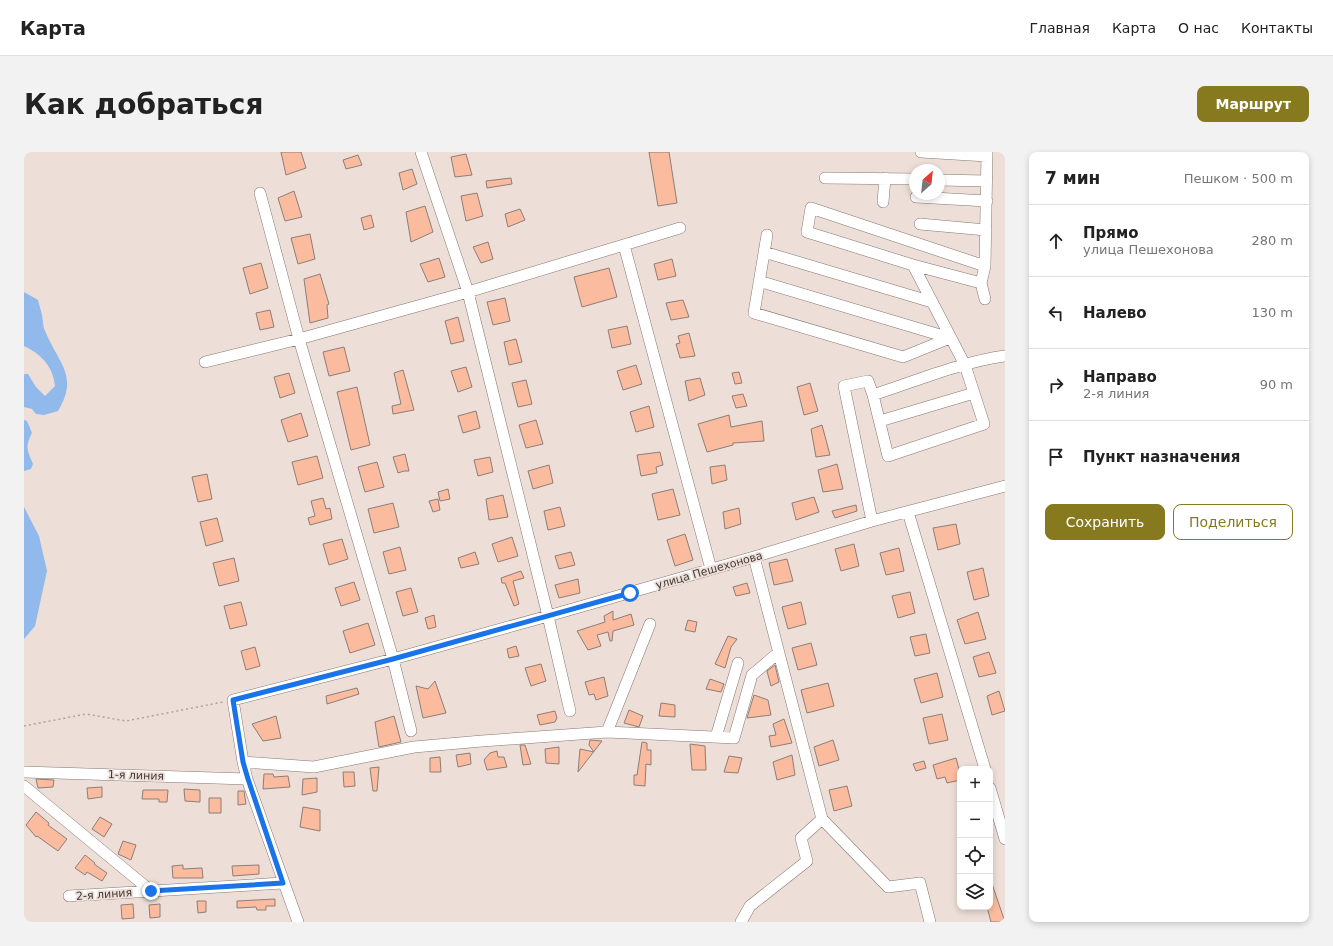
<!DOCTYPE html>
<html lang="ru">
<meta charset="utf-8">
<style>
body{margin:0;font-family:"DejaVu Sans",sans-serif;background:#f2f2f2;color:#222}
.controls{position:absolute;right:12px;bottom:12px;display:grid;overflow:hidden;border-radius:8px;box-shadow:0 2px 6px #0003}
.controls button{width:36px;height:36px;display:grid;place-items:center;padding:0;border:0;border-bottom:1px solid #e0e0e0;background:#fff;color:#222;font:20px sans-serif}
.compass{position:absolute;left:885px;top:12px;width:36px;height:36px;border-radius:50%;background:#fff;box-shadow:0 2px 6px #0003;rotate:27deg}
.stop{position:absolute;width:12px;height:12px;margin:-9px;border:3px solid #1a73e8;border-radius:50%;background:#fff}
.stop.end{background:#1a73e8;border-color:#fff;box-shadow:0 1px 4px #0008}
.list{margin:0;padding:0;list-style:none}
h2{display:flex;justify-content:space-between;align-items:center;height:52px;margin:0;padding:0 16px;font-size:17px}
h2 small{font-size:13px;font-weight:400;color:#767676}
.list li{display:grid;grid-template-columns:26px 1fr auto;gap:12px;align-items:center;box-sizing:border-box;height:72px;padding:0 16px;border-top:1px solid #e0e0e0}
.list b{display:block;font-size:15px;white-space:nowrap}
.list p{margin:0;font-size:13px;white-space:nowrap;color:#767676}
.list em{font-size:13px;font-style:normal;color:#767676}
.actions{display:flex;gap:8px;padding:12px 16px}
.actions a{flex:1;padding:9px 0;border:1px solid #87791e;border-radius:8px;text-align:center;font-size:14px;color:#87791e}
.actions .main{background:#87791e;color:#fff}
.icon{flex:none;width:22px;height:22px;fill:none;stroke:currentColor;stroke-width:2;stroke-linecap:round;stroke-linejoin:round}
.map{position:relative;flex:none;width:981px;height:770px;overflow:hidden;border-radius:8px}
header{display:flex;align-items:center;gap:24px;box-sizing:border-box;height:56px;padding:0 20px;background:#fff;border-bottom:1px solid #e0e0e0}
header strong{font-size:19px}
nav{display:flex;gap:22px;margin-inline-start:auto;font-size:14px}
.intro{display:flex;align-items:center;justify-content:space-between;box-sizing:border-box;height:96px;padding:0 24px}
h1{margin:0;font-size:28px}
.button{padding:10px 18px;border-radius:8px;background:#87791e;color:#fff;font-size:14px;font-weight:700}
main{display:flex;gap:24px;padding:0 24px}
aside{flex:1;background:#fff;border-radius:8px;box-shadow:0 2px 6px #0003}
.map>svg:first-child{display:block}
.water{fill:#91b9eb}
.building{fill:#fbbb9e;stroke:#8c7e78}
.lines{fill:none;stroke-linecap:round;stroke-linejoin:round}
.minor-casing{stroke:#867872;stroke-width:12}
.path{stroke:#aea39d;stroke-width:1.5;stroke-dasharray:2 3;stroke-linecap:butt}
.minor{stroke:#fff;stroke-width:11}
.route{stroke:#1a73e8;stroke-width:5}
.labels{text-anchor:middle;stroke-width:3.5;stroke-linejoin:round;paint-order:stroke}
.street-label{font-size:11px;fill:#403a37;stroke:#edded7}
</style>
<header>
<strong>Карта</strong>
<nav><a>Главная</a><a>Карта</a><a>О нас</a><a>Контакты</a></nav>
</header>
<div class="intro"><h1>Как добраться</h1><a class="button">Маршрут</a></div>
<main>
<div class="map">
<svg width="981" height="770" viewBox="0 0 981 770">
<rect width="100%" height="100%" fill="#edded7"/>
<path class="water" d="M0 140 14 148C15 153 17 158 18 163 19 169 19 176 22 181 35 212 55 224 34 259L20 263 12 262 8 257 0 255V222H4L12 235 21 244 31 234C29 214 17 202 0 194Z
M0 268 3 269 8 281C1 295 3 298 9 312L7 317 0 319Z
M0 355 15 384 23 419 11 474 0 487Z"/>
<path class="building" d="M257 0H277L282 16 262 23Z
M625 0H645L653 51 634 54Z
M442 2 448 23 431 25 427 5Z
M334 3 338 13 322 17 319 8Z
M388 17 393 32 379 38 375 21Z
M487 26 488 32 463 36 462 29Z
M270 39 278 65 261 69 254 46Z
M453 41 459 64 442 69 437 44Z
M401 54 409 80 387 90 382 60Z
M496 57 501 68 484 75 481 62Z
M347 63 350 75 340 78 337 66Z
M286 82 291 107 274 112 267 86Z
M464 90 469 107 457 111 449 95Z
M415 106 421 125 404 130 396 112Z
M648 107 652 124 634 128 630 112Z
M237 111 244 136 226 142 219 116Z
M585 116 593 145 558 155 550 125Z
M296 122 305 152 303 153 304 166 286 171 280 127Z
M481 146 486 169 469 173 463 150Z
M659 148 665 165 647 168 642 151Z
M246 158 250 175 236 178 232 161Z
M434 165 440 189 427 192 421 169Z
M603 174 607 192 588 196 584 178Z
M665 181 671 204 656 206 652 192 656 191 654 184Z
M492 187 498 210 485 213 480 190Z
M320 195 326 219 305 224 299 200Z
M612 213 618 232 599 238 593 219Z
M442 215 448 235 434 240 427 219Z
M379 218 390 258 369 262 368 254 377 252 370 221Z
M715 220 718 231 711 232 708 221Z
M265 221 271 241 256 246 250 225Z
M676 226 681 243 665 249 661 229Z
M502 228 508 252 494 255 488 231Z
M786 231 794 259 780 263 773 235Z
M333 235 346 293 327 298 313 240Z
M719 242 723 254 712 256 708 244Z
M625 254 630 275 612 280 606 260Z
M452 259 456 276 439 281 434 264Z
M277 261 284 284 264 290 257 268Z
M705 263 707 275 738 269 740 289 709 291V293L683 300 674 272Z
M512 268 519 292 502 296 495 273Z
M798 273 806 303 792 305 787 277Z
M636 300 639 313 632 315 633 321 617 324 613 303Z
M381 302 385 319H380L374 321 369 305Z
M293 304 299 326 274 333 268 310Z
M466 305 469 320 454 324 450 308Z
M353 310 360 335 341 340 334 315Z
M813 312 819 337 799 340 794 318Z
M525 313 529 331 509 337 504 319Z
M701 313 703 328 688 332 686 315Z
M183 322 188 347 174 350 168 325Z
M424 337 426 347 416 349 414 340Z
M649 337 656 363 634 368 628 342Z
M479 343 484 365 465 368 462 347Z
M790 345 795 360 772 368 768 351Z
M299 346 302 357 306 356 308 367 286 373 284 366 291 364 287 349Z
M414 347 416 358 409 360 405 349Z
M369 351 375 375 350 381 344 357Z
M832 353 833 359 811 366 808 359Z
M536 355 541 374 524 378 520 359Z
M715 356 717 372 701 377 699 360Z
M193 366 199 389 182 394 176 370Z
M932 372 936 392 914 398 909 376Z
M661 382 669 408 651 414 643 388Z
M488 385 494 404 474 410 468 392Z
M318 387 324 407 305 413 299 392Z
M830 392 835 414 817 419 811 397Z
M376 395 382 418 365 422 359 400Z
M875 396 880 419 862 423 856 401Z
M451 400 455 412 437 416 434 406Z
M547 400 551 413 535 417 531 404Z
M210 406 215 429 195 434 189 411Z
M763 407 769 429 750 433 745 411Z
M959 416 965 444 950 448 943 420Z
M497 419 500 426 489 429 495 452 490 454 481 431H478L477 426Z
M554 427 556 441 535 446 531 433Z
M330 430 336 448 317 454 311 436Z
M723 431 726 441 712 444 709 435Z
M387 436 394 460 379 464 372 440Z
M886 440 891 461 874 466 868 444Z
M217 450 223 473 206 477 200 454Z
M777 450 782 472 764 477 758 455Z
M589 459V468L607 462 610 473 589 479 588 489H586L584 480 573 483 577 494 564 498 553 479 581 470 580 464Z
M954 460 962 487 941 492 933 468Z
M410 463 412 475 404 477 401 466Z
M664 468 673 470 671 480 661 478Z
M344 471 351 493 326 501 319 479Z
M902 482 906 501 891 504 886 485Z
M704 484 713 487 707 495 701 516 691 512Z
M787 491 793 513 774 518 768 496Z
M492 494 495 504 485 506 483 497Z
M231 495 236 514 222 518 217 499Z
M965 500 972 521 955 525 949 505Z
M517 512 522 529 507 534 501 516Z
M751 513 755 530 747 534 743 519Z
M913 521 919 545 897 551 890 527Z
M580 525 584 544 572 548 570 542 565 543 561 530Z
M686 527 700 532 697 540 682 537Z
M411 529 422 561 399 566 392 534 404 537Z
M804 531 810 554 783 561 777 538Z
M333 536 335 542 303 552 302 544Z
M975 539 981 559 968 563 963 544Z
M730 543 744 548 747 563 723 566Z
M637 551 651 553V565L635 564Z
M605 558 619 564 615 575 600 571Z
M531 559 533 566 531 570 516 573 513 563Z
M918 562 924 588 905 592 899 566Z
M252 564 257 586 239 589 228 572Z
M370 564 377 590 355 595 351 570Z
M760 567 768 591 747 595 745 584 752 583 749 572Z
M566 588 578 589 554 620 556 597 570 600 565 593Z
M809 588 815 608 795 614 790 595Z
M618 590 623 591V598H627V613L622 612 621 634 610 633V623H613Z
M666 592 681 594 682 618H668Z
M496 593H501L507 612 499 613Z
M535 595V612L522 611 521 597Z
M473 599 474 605H480L483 615 463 618 460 608 466 601Z
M446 601 447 612 434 615 432 603Z
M768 603 771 623 753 628 749 610Z
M705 604 718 606 714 621 700 620Z
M416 605 417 620H406V606Z
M932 606 936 621V628L923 631 921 625 913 627 909 613Z
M900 609 902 616 892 619 889 612Z
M355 615 353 639H349L346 616Z
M319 620H330L331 634 320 635Z
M240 622H249L250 625 264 624 266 635 239 637Z
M293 626V640L278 643 279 627Z
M12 627 30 628 29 635 14 636Z
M823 634 828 654 810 659 805 638Z
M78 635V645L64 647 63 636Z
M160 637 176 638V650L161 649Z
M119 638H144L143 650H135V647H118Z
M214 639H220L222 652 214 653Z
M185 646H197V661H185Z
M279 655 296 658V679L276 675Z
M12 660 25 671 24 673 43 687 34 699 13 684 12 685 2 673Z
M76 665 88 672 80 685 68 677Z
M99 689 112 693 107 708 94 702Z
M61 703 71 711 70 712 83 721 78 729 63 720 61 723 51 716Z
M159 713V717L178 716 179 726H149L148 714Z
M235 713V722L209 724 208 714Z
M966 729H967L981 770H967L963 755H966Z
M251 747V754H242V758H233L232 755 213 756V749Z
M173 749H182V760L174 761Z
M109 752 110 766 98 767 97 753Z
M136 752V765L126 766 125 753Z"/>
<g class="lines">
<g class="minor-casing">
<path id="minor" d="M397 0 444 140 524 464 546 559
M897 0 963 4
M801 26 891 27
M915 28 963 29
M236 41 275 187 369 507 387 579
M892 45 963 49
M859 50 861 26
M896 72 962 78
M743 83 730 161 879 205 926 186
M600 93 687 417
M740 100 908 150
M889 113 941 213 960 272 864 304 849 243C892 229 937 210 981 204
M735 129 926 186
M957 131 889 113 783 80 787 56 961 114
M961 147 957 131 961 114 963 0
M181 210 275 187 444 140 656 76
M856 269 950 241
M884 360 961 617
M848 369 820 234 844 229 849 243
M730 405 798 667 864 735 896 731 906 770
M583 580 626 472
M692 585 714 511
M219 610 290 615 390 595 458 589 583 580 710 586 728 523 754 501
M0 620 223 627
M0 634 127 739
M966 636 981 687
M45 744 259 731
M274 770 223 627 219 610 209 548 369 507 524 464 730 405 848 369 981 334
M717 770 726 754 783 709 777 686 798 667"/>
</g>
<path class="path" d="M0 574 62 562 102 569 199 550"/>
<use href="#minor" class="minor"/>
</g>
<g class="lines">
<path class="route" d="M127 739 259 731 224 627 219 610 209 548 369 507 606 441"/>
</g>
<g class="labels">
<g class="street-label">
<text transform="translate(685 418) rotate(-16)" y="4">улица Пешехонова</text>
<text transform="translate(112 623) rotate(2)" y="4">1-я линия</text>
<text transform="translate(80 742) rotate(-4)" y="4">2-я линия</text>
</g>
</g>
</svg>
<div class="controls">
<button>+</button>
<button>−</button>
<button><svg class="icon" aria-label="locate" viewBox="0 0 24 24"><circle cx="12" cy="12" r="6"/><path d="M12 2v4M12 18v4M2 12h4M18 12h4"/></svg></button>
<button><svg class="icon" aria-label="layers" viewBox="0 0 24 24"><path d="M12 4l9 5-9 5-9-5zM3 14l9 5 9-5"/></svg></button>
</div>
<svg class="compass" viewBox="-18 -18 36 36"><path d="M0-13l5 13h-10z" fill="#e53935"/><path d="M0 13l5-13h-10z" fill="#767676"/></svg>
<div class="stop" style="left:606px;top:441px"></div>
<div class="stop end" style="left:127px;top:739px"></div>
</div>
<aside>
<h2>7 мин<small>Пешком · 500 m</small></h2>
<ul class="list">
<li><svg class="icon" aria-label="ahead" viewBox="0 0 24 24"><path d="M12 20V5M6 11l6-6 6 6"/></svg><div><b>Прямо</b><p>улица Пешехонова</p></div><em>280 m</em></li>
<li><svg class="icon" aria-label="left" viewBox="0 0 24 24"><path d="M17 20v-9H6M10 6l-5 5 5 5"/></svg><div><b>Налево</b></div><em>130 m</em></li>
<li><svg class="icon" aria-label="right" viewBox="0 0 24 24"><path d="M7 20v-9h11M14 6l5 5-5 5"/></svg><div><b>Направо</b><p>2-я линия</p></div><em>90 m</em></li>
<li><svg class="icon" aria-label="arrive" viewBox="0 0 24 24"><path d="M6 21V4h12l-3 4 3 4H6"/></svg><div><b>Пункт назначения</b></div></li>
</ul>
<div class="actions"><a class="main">Сохранить</a><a>Поделиться</a></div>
</aside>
</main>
